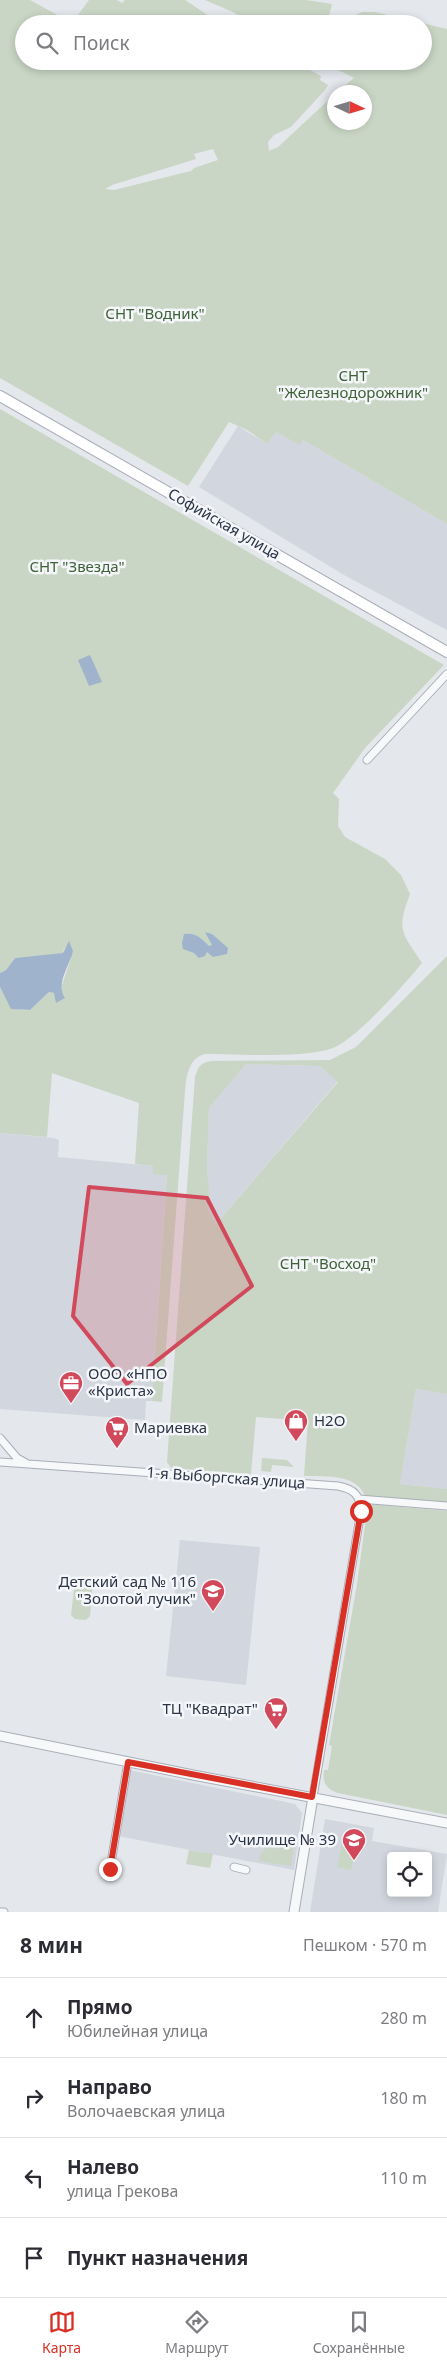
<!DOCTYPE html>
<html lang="ru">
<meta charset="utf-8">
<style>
body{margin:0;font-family:"Noto Sans",sans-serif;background:#f7f7f7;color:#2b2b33}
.controls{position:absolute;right:15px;bottom:15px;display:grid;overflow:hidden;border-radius:5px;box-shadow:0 2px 8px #0003}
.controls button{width:45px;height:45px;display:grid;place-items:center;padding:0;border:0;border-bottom:1px solid #e1e1e2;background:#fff;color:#2b2b33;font:25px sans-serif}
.compass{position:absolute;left:327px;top:85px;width:45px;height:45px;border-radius:50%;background:#fff;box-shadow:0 2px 8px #0003;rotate:94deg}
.stop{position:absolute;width:15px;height:15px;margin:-11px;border:4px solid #d93025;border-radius:50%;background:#fff}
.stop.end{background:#d93025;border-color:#fff;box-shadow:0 1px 5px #0008}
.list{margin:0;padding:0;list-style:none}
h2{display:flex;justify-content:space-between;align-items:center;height:65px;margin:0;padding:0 20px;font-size:21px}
h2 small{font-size:16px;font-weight:400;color:#7c7c81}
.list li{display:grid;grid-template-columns:32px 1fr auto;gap:15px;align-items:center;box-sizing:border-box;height:80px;padding:0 20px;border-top:1px solid #e1e1e2}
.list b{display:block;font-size:19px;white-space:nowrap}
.list p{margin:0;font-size:16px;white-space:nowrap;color:#7c7c81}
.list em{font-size:16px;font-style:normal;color:#7c7c81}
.icon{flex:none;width:28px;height:28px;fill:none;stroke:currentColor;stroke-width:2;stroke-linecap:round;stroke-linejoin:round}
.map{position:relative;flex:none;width:447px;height:1912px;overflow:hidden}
.search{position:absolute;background:#fff;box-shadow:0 2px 8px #0003;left:15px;right:15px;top:15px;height:55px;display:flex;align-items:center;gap:12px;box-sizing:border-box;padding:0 18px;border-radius:28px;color:#7c7c81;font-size:19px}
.sheet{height:385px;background:#fff}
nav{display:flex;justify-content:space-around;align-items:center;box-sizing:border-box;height:70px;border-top:1px solid #e1e1e2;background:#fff;font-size:14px;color:#7c7c81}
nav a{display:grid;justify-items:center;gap:2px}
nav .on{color:#d93025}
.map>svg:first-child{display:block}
.built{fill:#d2d6de;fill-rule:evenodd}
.green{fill:#c9d6c5;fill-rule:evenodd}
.water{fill:#9fb4cc}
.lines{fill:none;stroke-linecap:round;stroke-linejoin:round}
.minor-casing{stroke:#a9aeb7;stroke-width:9}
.tertiary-casing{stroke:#a9aeb7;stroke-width:11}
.secondary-casing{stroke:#a9aeb7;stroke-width:12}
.minor{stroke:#f7f8fa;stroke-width:7}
.tertiary{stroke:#f7f8fa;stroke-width:9}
.secondary{stroke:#fff;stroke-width:10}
.route{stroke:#d93025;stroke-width:6}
.marked{fill:#d1495b;fill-opacity:0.2;stroke:#d1495b;stroke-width:4;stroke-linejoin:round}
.labels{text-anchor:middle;stroke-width:5;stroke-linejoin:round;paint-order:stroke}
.park-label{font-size:15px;fill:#3f6138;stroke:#f4f6f9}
.street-label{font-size:15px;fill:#2b3445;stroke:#f4f6f9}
.poi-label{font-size:15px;fill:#2b3445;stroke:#f4f6f9;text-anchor:start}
</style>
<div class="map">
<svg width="447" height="1912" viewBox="0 0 447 1912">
<rect width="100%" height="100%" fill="#e4e7ec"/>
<path class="built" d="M238 426 267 444 276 432 300 444 303 440 447 524V630L344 575 199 487Z
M246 1064 320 1066 338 1081 216 1224 207 1208 210 1198 207 1168 209 1108Z
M0 1133 54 1138 59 1140 58 1157 153 1166 167 1174 152 1401H146L145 1420 0 1409Z
M416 1389 447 1394V1489L400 1484Z
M180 1540 260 1547 246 1685 166 1676Z
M129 1770 295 1804 302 1813 294 1870 118 1836Z
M325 1819 374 1828 372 1841 447 1854 438 1912H310ZM391 1856H428V1893H391Z"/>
<path class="green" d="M0 0H30L72 23 89 0H117L122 3 125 0H185L221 24H24V61H293L321 76 320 80 328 85 325 90 291 127 274 135 268 142 269 151 278 147 334 95V122H364V92H337L354 78 321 61H423V24H336L362 12H375L447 29V524L303 440 300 445 276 432 267 444 247 430 229 422 188 486 0 378ZM213 149 218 160 194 168 191 171 114 190 105 189 112 185 196 159 194 154Z
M205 0H306L332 4 327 24H252L233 12Z
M0 409 444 665 365 748 333 793 339 799 338 826 345 837 385 859 401 875 410 894C396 931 402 932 422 963 404 985 359 1036 335 1047 309 1059 236 1054 205 1054 184 1059 186 1087 184 1105L162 1402 152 1401 167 1175 153 1174V1166L135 1164 139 1103 52 1073 47 1137 0 1133V987C9 1001 9 1012 30 1010L49 992 54 993 56 996 62 993V985L71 958 64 948 63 953 57 955 15 958 6 970 0 973Z
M447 956V1394L416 1389 400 1484 447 1489V1503L365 1496C356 1473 324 1477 304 1476L308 1421 256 1417 251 1474 171 1468 167 1462 195 1077C198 1067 200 1063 211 1061L330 1060 356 1047ZM246 1064 320 1066 338 1082 216 1224 207 1208 210 1199 207 1168 209 1108Z
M262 1458 287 1460 294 1467 272 1465 271 1472 261 1471Z
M368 1504 447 1511V1815L338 1793C326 1789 322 1782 324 1770H328L332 1746 329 1745 357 1584Z
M79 1577 90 1578 93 1582 90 1616 86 1620 75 1619 71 1615 75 1581Z
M279 1837 295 1839 291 1866 259 1861 261 1852H264L265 1847 277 1849Z
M343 1840 357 1843 351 1870 337 1867Z
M189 1850 213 1854 210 1868 186 1864Z"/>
<path class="water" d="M90 655 102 682 89 686 78 660Z
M205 932 212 934 228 948 227 954 213 957 207 952 205 956 199 958 194 953 183 949 182 943 184 934C196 932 202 939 209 946L212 945Z
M69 941 73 951C70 965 55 984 65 998L56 1003 54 993 49 992 30 1010 11 1009 0 987V973L6 970 15 958 63 953Z"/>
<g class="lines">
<g class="minor-casing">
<path id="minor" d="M367 760 447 674
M0 1438 17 1458 26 1463
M0 1462 338 1486C354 1489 360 1495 361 1511L313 1797
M359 1499 447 1506
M234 1867 246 1870
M110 1869 128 1762
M0 1912H4"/>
</g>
<g class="tertiary-casing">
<path id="tertiary" d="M0 1736 193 1775 447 1823
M294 1912 313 1797"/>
</g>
<g class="secondary-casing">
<path id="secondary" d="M0 396 447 652"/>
</g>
<use href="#minor" class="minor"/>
<use href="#tertiary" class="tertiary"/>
<use href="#secondary" class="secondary"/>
</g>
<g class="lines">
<path class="route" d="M110 1869 128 1762 312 1797 361 1511"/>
</g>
<path class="marked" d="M89 1187 207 1198 252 1286 127 1384 73 1316Z"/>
<defs>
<g id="office-pin" transform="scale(1.25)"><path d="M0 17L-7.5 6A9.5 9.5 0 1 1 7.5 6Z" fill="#d1495b" stroke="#f4f6f9"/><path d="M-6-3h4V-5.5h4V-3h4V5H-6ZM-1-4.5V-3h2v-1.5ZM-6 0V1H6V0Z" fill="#fff"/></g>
<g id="shop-pin" transform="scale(1.25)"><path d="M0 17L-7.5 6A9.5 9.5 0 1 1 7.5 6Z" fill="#d1495b" stroke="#f4f6f9"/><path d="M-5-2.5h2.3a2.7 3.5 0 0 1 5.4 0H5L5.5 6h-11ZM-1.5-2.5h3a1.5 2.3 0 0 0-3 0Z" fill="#fff"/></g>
<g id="supermarket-pin" transform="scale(1.25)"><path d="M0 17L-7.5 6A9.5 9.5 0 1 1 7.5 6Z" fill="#d1495b" stroke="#f4f6f9"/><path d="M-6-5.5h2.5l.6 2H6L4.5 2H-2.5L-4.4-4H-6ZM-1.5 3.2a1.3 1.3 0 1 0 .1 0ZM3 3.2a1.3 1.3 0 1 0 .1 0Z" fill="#fff"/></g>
<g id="school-pin" transform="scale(1.25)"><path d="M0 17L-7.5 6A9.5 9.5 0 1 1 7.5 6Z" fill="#d1495b" stroke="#f4f6f9"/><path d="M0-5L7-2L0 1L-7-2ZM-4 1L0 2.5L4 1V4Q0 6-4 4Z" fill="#fff"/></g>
<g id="university-pin" transform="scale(1.25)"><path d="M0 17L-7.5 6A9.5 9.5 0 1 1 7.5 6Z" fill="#d1495b" stroke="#f4f6f9"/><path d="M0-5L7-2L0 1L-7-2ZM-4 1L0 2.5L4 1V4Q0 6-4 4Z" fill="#fff"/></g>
</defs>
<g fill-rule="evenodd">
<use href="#office-pin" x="71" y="1383"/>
<use href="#shop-pin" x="296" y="1421"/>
<use href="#supermarket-pin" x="117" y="1428"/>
<use href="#school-pin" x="213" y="1591"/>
<use href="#supermarket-pin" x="276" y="1709"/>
<use href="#university-pin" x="354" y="1840"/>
</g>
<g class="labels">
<g class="park-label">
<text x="155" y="319">СНТ "Водник"</text>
<text x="353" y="381">СНТ<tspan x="353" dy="17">"Железнодорожник"</tspan></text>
<text x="77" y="572">СНТ "Звезда"</text>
<text x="328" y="1269">СНТ "Восход"</text>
</g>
<g class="street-label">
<text transform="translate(224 524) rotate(30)" y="5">Софийская улица</text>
<text transform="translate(226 1478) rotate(4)" y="5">1-я Выборгская улица</text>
</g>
<g class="poi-label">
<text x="88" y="1379">ООО «НПО<tspan x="88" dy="17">«Криста»</tspan></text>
<text x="314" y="1426">H2O</text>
<text x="134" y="1433">Мариевка</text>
<text x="196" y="1587" text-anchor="end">Детский сад № 116<tspan x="196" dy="17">"Золотой лучик"</tspan></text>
<text x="258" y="1714" text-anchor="end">ТЦ "Квадрат"</text>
<text x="336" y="1845" text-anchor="end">Училище № 39</text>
</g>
</g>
</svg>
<div class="controls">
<button><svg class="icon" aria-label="locate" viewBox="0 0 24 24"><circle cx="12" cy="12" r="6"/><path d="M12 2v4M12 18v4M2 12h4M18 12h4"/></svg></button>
</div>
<svg class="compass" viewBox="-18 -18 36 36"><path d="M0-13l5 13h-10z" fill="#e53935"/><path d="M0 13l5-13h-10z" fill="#7c7c81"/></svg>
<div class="stop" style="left:361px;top:1511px"></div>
<div class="stop end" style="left:110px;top:1869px"></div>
<div class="search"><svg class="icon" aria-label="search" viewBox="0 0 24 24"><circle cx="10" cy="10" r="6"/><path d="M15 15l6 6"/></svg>Поиск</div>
</div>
<section class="sheet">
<h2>8 мин<small>Пешком · 570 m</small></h2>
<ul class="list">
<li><svg class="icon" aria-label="ahead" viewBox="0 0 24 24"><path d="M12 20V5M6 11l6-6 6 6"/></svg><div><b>Прямо</b><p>Юбилейная улица</p></div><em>280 m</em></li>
<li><svg class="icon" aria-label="right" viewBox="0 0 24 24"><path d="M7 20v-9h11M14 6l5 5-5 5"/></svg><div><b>Направо</b><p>Волочаевская улица</p></div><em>180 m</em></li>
<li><svg class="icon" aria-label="left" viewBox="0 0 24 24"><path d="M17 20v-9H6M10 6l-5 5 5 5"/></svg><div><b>Налево</b><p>улица Грекова</p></div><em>110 m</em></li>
<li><svg class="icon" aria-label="arrive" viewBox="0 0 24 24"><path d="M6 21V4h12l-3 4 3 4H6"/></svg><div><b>Пункт назначения</b></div></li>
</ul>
</section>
<nav>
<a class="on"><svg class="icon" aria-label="map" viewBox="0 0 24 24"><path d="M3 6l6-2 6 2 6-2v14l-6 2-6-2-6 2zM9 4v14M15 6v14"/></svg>Карта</a>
<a><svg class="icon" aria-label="directions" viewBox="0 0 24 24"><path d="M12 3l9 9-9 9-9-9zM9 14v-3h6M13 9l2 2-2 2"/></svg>Маршрут</a>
<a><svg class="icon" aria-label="saved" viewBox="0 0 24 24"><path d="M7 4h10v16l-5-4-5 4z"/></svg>Сохранённые</a>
</nav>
